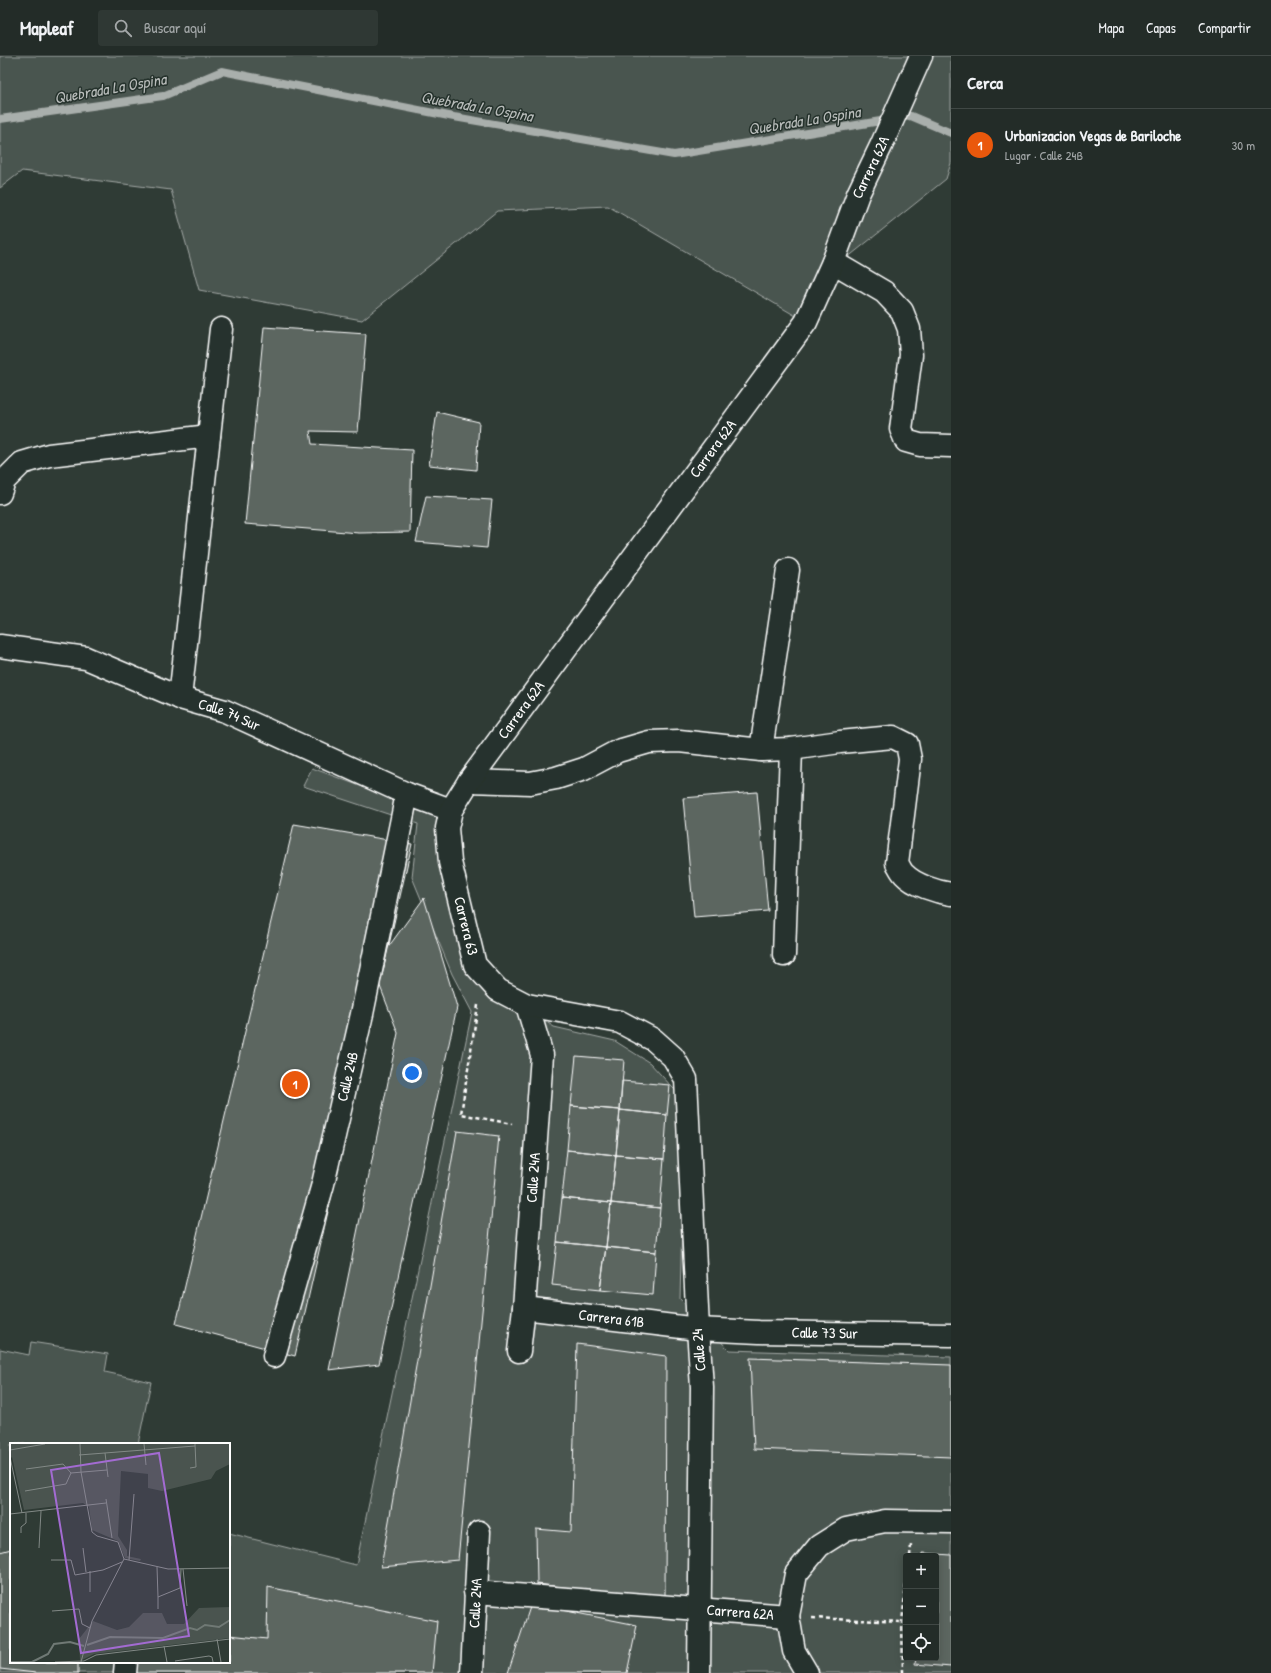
<!DOCTYPE html>
<html lang="es">
<meta charset="utf-8">
<style>
body{margin:0;font-family:"Patrick Hand",sans-serif;background:#2f3834;color:#f1f3f6}
.controls{position:absolute;right:12px;bottom:12px;display:grid;overflow:hidden;border-radius:4px;box-shadow:0 2px 10px #0003}
.controls button{width:36px;height:36px;display:grid;place-items:center;padding:0;border:0;border-bottom:1px solid #404845;background:#232c28;color:#f1f3f6;font:20px sans-serif}
.you{position:absolute;left:412px;top:1017px;width:14px;height:14px;margin:-10px;border:3px solid #fff;border-radius:50%;background:#1a73e8;box-shadow:0 0 0 6px #1a73e833}
.badge{display:grid;place-items:center;width:26px;height:26px;border-radius:50%;background:#ea580c;color:#fff;font-size:13px;font-weight:700}
.pin{position:absolute;translate:-50% -50%;border:2px solid #fff;box-shadow:0 1px 4px #0006}
.list{margin:0;padding:0;list-style:none}
h2{display:flex;justify-content:space-between;align-items:center;height:52px;margin:0;padding:0 16px;font-size:17px}
h2 small{font-size:13px;font-weight:400;color:#a3a7a8}
.list li{display:grid;grid-template-columns:26px 1fr auto;gap:12px;align-items:center;box-sizing:border-box;height:72px;padding:0 16px;border-top:1px solid #404845}
.list b{display:block;font-size:15px;white-space:nowrap}
.list p{margin:0;font-size:13px;white-space:nowrap;color:#a3a7a8}
.list em{font-size:13px;font-style:normal;color:#a3a7a8}
.icon{flex:none;width:22px;height:22px;fill:none;stroke:currentColor;stroke-width:2;stroke-linecap:round;stroke-linejoin:round}
.map{position:relative;flex:none;width:951px;height:1617px;overflow:hidden}
header{display:flex;align-items:center;gap:24px;box-sizing:border-box;height:56px;padding:0 20px;background:#232c28;border-bottom:1px solid #404845}
header strong{font-size:19px}
nav{display:flex;gap:22px;margin-inline-start:auto;font-size:14px}
.search{width:280px;height:36px;background:#2f3834;display:flex;align-items:center;gap:10px;box-sizing:border-box;padding:0 14px;border-radius:4px;color:#a3a7a8;font-size:15px}
main{display:flex}
aside{flex:1;background:#232c28}
.map>svg:first-child{display:block}
.green{fill:#4a544f;stroke:#a4aaa7;fill-rule:evenodd}
.lines{fill:none;stroke-linecap:round;stroke-linejoin:round}
.stream{stroke:#a9afac;stroke-width:8}
.building{fill:#5b6661;stroke:#fff}
.minor-casing{stroke:#fff;stroke-width:25}
.path{stroke:#fff;stroke-width:2.5;stroke-dasharray:4 3;stroke-linecap:butt}
.minor{stroke:#26332d;stroke-width:22}
.labels{text-anchor:middle;stroke-width:3;stroke-linejoin:round;paint-order:stroke}
.street-label{font-size:15px;fill:#fff;stroke:#26332d}
.water-label{font-size:16px;font-style:italic;fill:#b8bcba;stroke:#26332d}
.inset-river{fill:none;stroke:#707975;stroke-width:2}
.inset-road{fill:none;stroke:#828986;stroke-width:1}
.view{fill:#a36bd2;fill-opacity:0.15;stroke:#a36bd2;stroke-width:2}
.inset-edge{fill:none;stroke:#fff;stroke-width:2}
</style>
<header>
<strong>Mapleaf</strong>
<div class="search"><svg class="icon" aria-label="search" viewBox="0 0 24 24"><circle cx="10" cy="10" r="6"/><path d="M15 15l6 6"/></svg>Buscar aquí</div>
<nav><a>Mapa</a><a>Capas</a><a>Compartir</a></nav>
</header>
<main>
<div class="map">
<svg width="951" height="1617" viewBox="0 0 951 1617">
<rect width="100%" height="100%" fill="#2f3b35"/>
<filter id="ink" filterUnits="userSpaceOnUse"><feTurbulence type="fractalNoise" baseFrequency=".025" numOctaves="2"/><feDisplacementMap in="SourceGraphic" scale="8" xChannelSelector="R" yChannelSelector="G"/><feConvolveMatrix kernelMatrix="1 2 1 2 8 2 1 2 1" color-interpolation-filters="sRGB"/></filter>
<g filter="url(#ink)">
<path class="green" d="M0 0H951V107L946 123 842 206 801 263 608 150 497 155 362 264 199 234 171 134 22 115 0 132Z
M312 712 443 761 474 918 554 971 615 985 650 1007 685 1045 680 1243 729 1294 951 1301V1617H0V1293L29 1299 31 1286 108 1298 105 1316 151 1326 138 1388H11V1606H229V1477L356 1509 472 956 452 918 412 821 418 768 303 730ZM906 1500H936V1602H906Z"/>
<g class="lines">
<path class="stream" d="M0 63 163 40 222 15 454 61 674 99 911 60 951 77"/>
</g>
<path class="building" d="M264 271 366 278 358 376 310 375 312 388 412 394 410 476 359 477 245 468Z
M437 356 479 366 476 414 429 409Z
M426 440 492 444 487 492 416 486Z
M757 736 768 855 694 861 683 742Z
M294 768 412 788 295 1300 176 1268Z
M424 842 457 951 379 1308 329 1314 398 977 373 912Z
M576 1000 624 1004 620 1054 571 1050Z
M622 1025 670 1029 667 1059 620 1054Z
M571 1050 620 1054 616 1099 567 1094Z
M620 1054 667 1059 664 1103 616 1099Z
M457 1075 499 1080 458 1504 381 1511Z
M567 1094 616 1099 611 1147 562 1142Z
M616 1099 664 1103 660 1152 611 1147Z
M562 1142 611 1147 606 1191 557 1186Z
M611 1147 660 1152 656 1196 606 1191Z
M557 1186 606 1191 600 1234 552 1229Z
M606 1191 656 1196 653 1239 600 1234Z
M577 1288 666 1300 665 1543 537 1528 536 1473 571 1476Z
M750 1302 951 1309V1401L754 1393Z
M11 1493V1606H78V1617H36L0 1613V1496Z
M923 1497 951 1499V1611L915 1608 916 1602H936V1500H923Z
M268 1531 437 1565 432 1617H131L133 1606H229V1579L267 1583Z
M531 1548 637 1569 627 1617H508Z"/>
<g class="lines">
<g class="minor-casing">
<g id="minor">
<path d="M833 206 884 236 902 255 909 273 911 299 901 373 906 385 920 389 951 390"/>
<path d="M0 437 4 425 22 407 49 399 209 380 221 273"/>
<path id="s1" d="M0 590 86 602 180 642 225 655 407 738 451 754"/>
<path d="M180 642 209 380"/>
<path d="M761 694 788 514"/>
<path d="M469 725 530 727 556 722 584 713 618 695 649 686 679 685 761 694 791 693 840 686 893 681 907 688 910 703 897 807C899 810 901 815 904 818 914 829 937 836 951 838"/>
<path d="M784 899 791 693"/>
<path id="s2" d="M524 1252 698 1273 759 1276 951 1279"/>
<path id="s3" d="M519 1295 524 1252 542 999 527 949"/>
<path id="s4" d="M274 1300 323 1128 362 958 407 738"/>
<path id="s5" d="M475 1536 788 1560 796 1518 819 1490 846 1473 885 1465 951 1466"/>
<path d="M788 1560 794 1595 807 1617"/>
<path d="M125 1617 126 1606"/>
<path id="s6" d="M472 1617 479 1476"/>
<path id="s7" d="M699 1617 702 1331 698 1273 686 1023 673 1001 654 984 620 966 527 949 498 934 475 909 450 806 447 772 451 754 469 725 806 266 833 206 858 138 881 90 921 0"/>
</g>
</g>
<path class="path" d="M478 949 461 1058 512 1068
M910 1500 911 1489
M812 1562 902 1566
M903 1617 902 1566 906 1528"/>
<use href="#minor" class="minor"/>
</g>
</g>
<g class="labels">
<g class="street-label">
<text dy="5" stroke="none"><textPath href="#s7" startOffset="1775">Carrera 62A</textPath></text>
<text dy="5" stroke="none"><textPath href="#s7" startOffset="1450">Carrera 62A</textPath></text>
<text dy="5" stroke="none"><textPath href="#s7" startOffset="1126">Carrera 62A</textPath></text>
<text dy="5" stroke="none"><textPath href="#s1" startOffset="241">Calle 74 Sur</textPath></text>
<text transform="translate(466 870) rotate(76)" y="5">Carrera 63</text>
<text dy="5" stroke="none"><textPath href="#s4" startOffset="289">Calle 24B</textPath></text>
<text dy="5" stroke="none"><textPath href="#s3" startOffset="174">Calle 24A</textPath></text>
<text dy="5" stroke="none"><textPath href="#s2" startOffset="88">Carrera 61B</textPath></text>
<text dy="5" stroke="none"><textPath href="#s2" startOffset="302">Calle 73 Sur</textPath></text>
<text transform="translate(699 1294) rotate(-95)" y="5">Calle 24</text>
<text dy="5" stroke="none"><textPath href="#s6" startOffset="70">Calle 24A</textPath></text>
<text dy="5" stroke="none"><textPath href="#s5" startOffset="266">Carrera 62A</textPath></text>
</g>
<g class="water-label">
<text transform="translate(110 32) rotate(-10)" y="6">Quebrada La Ospina</text>
<text transform="translate(477 50) rotate(10)" y="6">Quebrada La Ospina</text>
<text transform="translate(804 64) rotate(-9)" y="6">Quebrada La Ospina</text>
</g>
</g>
<g transform="translate(10 1387)">
<rect width="220" height="220" fill="#2f3b35"/>
<path d="M0 1H220V21L206 28 201 36 152 48 138 45V31L111 28 108 93 117 107V113L131 116 130 118 115 115 108 98 82 87 79 64 73 60 14 67 2 14 0 16ZM220 164V195L84 211 70 218 69 196 83 178 107 187 119 184 133 170H152L157 181H174L189 165Z" fill="#4a544f"/>
<path class="inset-river" d="M77 202 100 194 153 195 180 185 187 187 195 182 209 184 220 177M0 219H22L38 211 44 201 60 199 74 203"/>
<path class="inset-road" d="M70 1 71 29 82 89 87 93 108 99 114 116M134 1 136 22M0 7 35 1M95 10 98 34M69 12 185 3M0 14 12 70M180 25 186 24 185 1M16 26 53 21 61 30M15 48 56 41 61 30 97 27M96 56 102 95M0 71 96 60M11 90V84L16 80V70M29 105 31 68M73 105 76 129M114 116 158 126 220 125M41 117H61L65 132 93 127 112 119M119 117 124 51M147 124 148 154M173 126 177 163M80 128V149M148 166V154L170 145 171 126M42 168 69 166 72 181 80 185M207 196 211 219M154 203 157 219M165 218 199 213 202 214 203 219M45 219 74 218 86 212 220 196M71 219 82 178 114 116"/>
<path class="view" d="M149 10 179 193 71 210 41 27Z"/>
<rect width="220" height="220" class="inset-edge"/>
</g>
</svg>
<div class="controls">
<button>+</button>
<button>−</button>
<button><svg class="icon" aria-label="locate" viewBox="0 0 24 24"><circle cx="12" cy="12" r="6"/><path d="M12 2v4M12 18v4M2 12h4M18 12h4"/></svg></button>
</div>
<div class="you"></div>
<div class="pin badge" style="left:295px;top:1028px">1</div>
</div>
<aside>
<h2>Cerca<small></small></h2>
<ul class="list">
<li><span class="badge">1</span><div><b>Urbanizacion Vegas de Bariloche</b><p>Lugar · Calle 24B</p></div><em>30 m</em></li>
</ul>
</aside>
</main>
